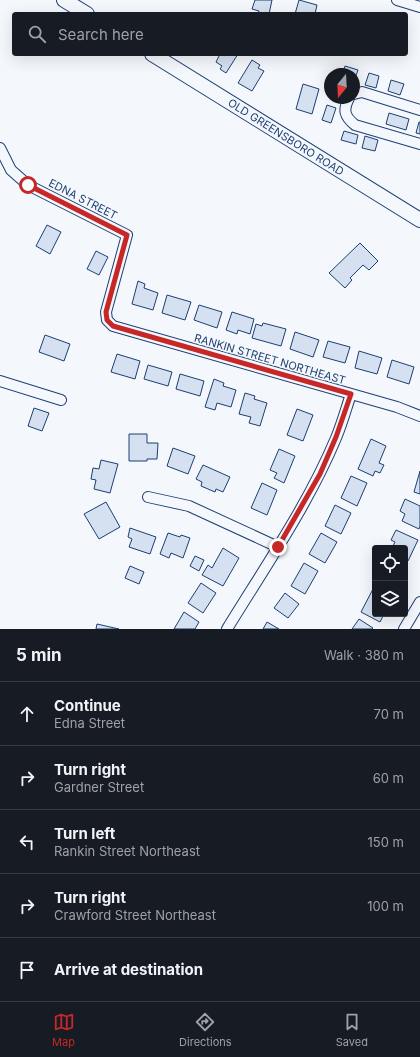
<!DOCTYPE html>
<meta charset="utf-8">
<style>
body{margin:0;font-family:Inter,sans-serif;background:#242831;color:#f1f3f6}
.controls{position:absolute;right:12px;bottom:12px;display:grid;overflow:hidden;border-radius:4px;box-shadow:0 4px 16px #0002}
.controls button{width:36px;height:36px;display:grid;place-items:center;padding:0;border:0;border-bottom:1px solid #363941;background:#171b24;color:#f1f3f6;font:20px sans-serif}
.compass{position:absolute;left:324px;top:68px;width:36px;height:36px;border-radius:50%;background:#171b24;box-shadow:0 4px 16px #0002;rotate:198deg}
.stop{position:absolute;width:12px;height:12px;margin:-9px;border:3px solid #c62828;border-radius:50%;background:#fff}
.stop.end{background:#c62828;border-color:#fff;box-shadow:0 1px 4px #0008}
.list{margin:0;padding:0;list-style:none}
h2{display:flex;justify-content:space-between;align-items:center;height:52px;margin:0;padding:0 16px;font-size:17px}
h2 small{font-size:13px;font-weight:400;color:#9ea1a6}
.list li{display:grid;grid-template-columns:26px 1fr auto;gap:12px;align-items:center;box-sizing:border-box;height:64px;padding:0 16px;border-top:1px solid #363941}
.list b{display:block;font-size:15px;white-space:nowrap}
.list p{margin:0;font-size:13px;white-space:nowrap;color:#9ea1a6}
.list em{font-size:13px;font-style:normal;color:#9ea1a6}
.icon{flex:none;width:22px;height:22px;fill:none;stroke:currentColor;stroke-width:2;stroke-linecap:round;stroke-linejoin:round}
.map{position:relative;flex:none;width:420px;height:629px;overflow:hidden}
.search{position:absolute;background:#171b24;box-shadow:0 4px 16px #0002;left:12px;right:12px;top:12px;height:44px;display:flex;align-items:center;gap:10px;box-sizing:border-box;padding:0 14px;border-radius:4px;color:#9ea1a6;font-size:15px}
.sheet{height:372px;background:#171b24}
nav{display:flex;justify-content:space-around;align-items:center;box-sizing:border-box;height:56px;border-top:1px solid #363941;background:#171b24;font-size:11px;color:#9ea1a6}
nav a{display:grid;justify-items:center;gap:2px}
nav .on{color:#c62828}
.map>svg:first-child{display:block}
.building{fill:#d5e0f0;stroke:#1d3f73}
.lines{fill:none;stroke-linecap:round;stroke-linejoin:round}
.street-casing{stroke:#1d3f73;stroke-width:12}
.secondary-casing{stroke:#1d3f73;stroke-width:16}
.street{stroke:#f4f7fb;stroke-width:10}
.secondary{stroke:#f4f7fb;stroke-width:14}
.route{stroke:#c62828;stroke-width:5}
.labels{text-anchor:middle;stroke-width:3;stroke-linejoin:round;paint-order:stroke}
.street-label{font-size:11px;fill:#1d3f73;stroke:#f4f7fb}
</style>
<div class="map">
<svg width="420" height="629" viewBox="0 0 420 629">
<rect width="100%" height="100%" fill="#f4f7fb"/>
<path class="building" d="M255 0H272L269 14H258L259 11 252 9Z
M299 0 317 5 315 14H295Z
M220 54H238L226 73 220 69 222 66 216 62Z
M252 60 260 65 258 68 264 71 252 91 238 83Z
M345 66 358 70 354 81V74H342Z
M369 73 379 76 376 88 365 85Z
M391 80 404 84 400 95 388 91Z
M303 84 319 89 312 114 296 109Z
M327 105 336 108 331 123 322 120Z
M389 113 409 119 406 130 386 124Z
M419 122H420V134L416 133Z
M344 131 358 135 356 144 341 140Z
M365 136 378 140 375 151 362 148Z
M47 225 61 232 50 254 36 246Z
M360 243 378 261 369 270 363 265 350 278 352 280 345 288 329 273Z
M96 251 108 257 99 275 87 269Z
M138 281 145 284 144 288 158 293 153 310 132 304Z
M167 295 191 302 185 320 162 313Z
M199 305 222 312 217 328 194 320Z
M232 312 254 319 250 334 238 330 237 334 226 330Z
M263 323 286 329 281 346 252 338 256 324 262 326Z
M295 332 319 340 313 357 290 349Z
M45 335 70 344 64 361 39 352Z
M328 341 350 347 345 363 323 357Z
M359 351 382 358 377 374 355 368Z
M117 354 140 361 135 379 111 372Z
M392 360 414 367 409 384 387 377Z
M148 365 172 372 168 386 144 379Z
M180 374 204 381 200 396 176 389Z
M214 379 224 383 223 386 236 390 231 407 217 403 215 410 205 407Z
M245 393 255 396 254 399 267 403 260 426 249 423 251 417 239 414Z
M34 408 49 413 42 431 28 426Z
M297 409 313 415 303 441 287 435Z
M129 434H147V443H158L157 459H147V461H129Z
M371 439 386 446 379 463 384 465 380 473 375 471 373 476 358 469Z
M173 448 195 456 188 474 167 466Z
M279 449 295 456 284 483 274 478 277 473 270 470Z
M101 460 118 464 110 493 94 489 96 480 91 479 93 468 99 469Z
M203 465 230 477 223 492 216 489 215 492 201 486 202 482 196 479Z
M420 471V494L414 492Z
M351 476 367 483 357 506 341 498Z
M262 483 277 490 267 515 251 508Z
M405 499 420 506V526L419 529 402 521 405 514 400 511Z
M106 502 120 527 99 539 84 514Z
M335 505 351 513 341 534 325 526Z
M130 528 156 537 150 554 129 547 132 539 128 537Z
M396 530 418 540 408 561 405 560V548H392L395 542 391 540Z
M168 533 180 537 181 535 190 538 183 558 171 553 169 558 160 554Z
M321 533 337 542 325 563 309 554Z
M223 548 239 558 223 586 202 575 208 565 212 568Z
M195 556 204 560 199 571 190 566Z
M304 563 318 571 305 594 291 586Z
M130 566 144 572 139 584 125 578Z
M201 583 216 593 203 613 188 603Z
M373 589 375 591V614H384L380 622 361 612Z
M285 593 299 604 288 618 274 608Z
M184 612 199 622 195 629H174Z
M359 619 373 628 372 629H352Z
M267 622 279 629H263Z
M97 624 119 629H96Z"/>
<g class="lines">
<g class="street-casing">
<path id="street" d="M397 0 420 7
M354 94 362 92 420 110
M349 98C343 110 344 116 355 125L420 144
M0 148 11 170 28 185 127 235 106 312 107 320 113 326 397 407 420 416
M0 381 61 400
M148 497 189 506 278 547
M227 629C265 567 308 505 336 438 342 424 346 409 351 394
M404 629 420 602"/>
</g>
<g class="secondary-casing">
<path id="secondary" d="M64 0 87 14
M152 54 420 220"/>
</g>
<use href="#street" class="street"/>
<use href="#secondary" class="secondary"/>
</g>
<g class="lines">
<path class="route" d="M28 185 127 235 106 312 107 320 113 326 351 394 336 437 320 474 278 547"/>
</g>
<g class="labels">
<g class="street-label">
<text transform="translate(286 137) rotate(32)" y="4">OLD GREENSBORO ROAD</text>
<text transform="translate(83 199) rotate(27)" y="4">EDNA STREET</text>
<text transform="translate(270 359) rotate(16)" y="4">RANKIN STREET NORTHEAST</text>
</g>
</g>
</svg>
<div class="controls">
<button><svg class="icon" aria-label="locate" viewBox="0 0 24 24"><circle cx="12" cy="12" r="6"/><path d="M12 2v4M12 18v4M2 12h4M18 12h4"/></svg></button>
<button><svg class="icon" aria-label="layers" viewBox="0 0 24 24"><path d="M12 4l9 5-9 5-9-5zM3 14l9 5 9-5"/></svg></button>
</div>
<svg class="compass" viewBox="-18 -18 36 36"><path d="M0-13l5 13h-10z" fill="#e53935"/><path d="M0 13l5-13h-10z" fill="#9ea1a6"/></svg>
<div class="stop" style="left:28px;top:185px"></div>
<div class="stop end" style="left:278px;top:547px"></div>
<div class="search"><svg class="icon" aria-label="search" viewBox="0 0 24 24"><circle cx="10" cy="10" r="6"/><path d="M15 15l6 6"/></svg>Search here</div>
</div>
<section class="sheet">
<h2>5 min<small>Walk · 380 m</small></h2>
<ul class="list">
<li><svg class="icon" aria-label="ahead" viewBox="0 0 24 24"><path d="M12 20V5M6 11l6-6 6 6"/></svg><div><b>Continue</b><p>Edna Street</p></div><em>70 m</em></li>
<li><svg class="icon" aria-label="right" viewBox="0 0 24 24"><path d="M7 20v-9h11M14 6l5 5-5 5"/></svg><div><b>Turn right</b><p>Gardner Street</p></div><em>60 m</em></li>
<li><svg class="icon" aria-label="left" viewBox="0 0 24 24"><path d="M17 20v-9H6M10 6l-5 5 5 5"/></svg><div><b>Turn left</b><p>Rankin Street Northeast</p></div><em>150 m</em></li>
<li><svg class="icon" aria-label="right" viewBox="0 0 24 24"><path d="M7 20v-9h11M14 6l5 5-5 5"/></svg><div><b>Turn right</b><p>Crawford Street Northeast</p></div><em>100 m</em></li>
<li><svg class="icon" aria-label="arrive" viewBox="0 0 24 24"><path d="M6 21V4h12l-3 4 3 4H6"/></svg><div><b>Arrive at destination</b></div></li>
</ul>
</section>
<nav>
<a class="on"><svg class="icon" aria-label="map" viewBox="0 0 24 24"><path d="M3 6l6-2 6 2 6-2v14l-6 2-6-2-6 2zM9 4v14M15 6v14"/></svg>Map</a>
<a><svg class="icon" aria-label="directions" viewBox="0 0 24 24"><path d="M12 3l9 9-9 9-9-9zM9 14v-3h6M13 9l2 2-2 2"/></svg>Directions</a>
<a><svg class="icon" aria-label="saved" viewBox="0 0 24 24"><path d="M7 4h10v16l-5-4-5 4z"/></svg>Saved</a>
</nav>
